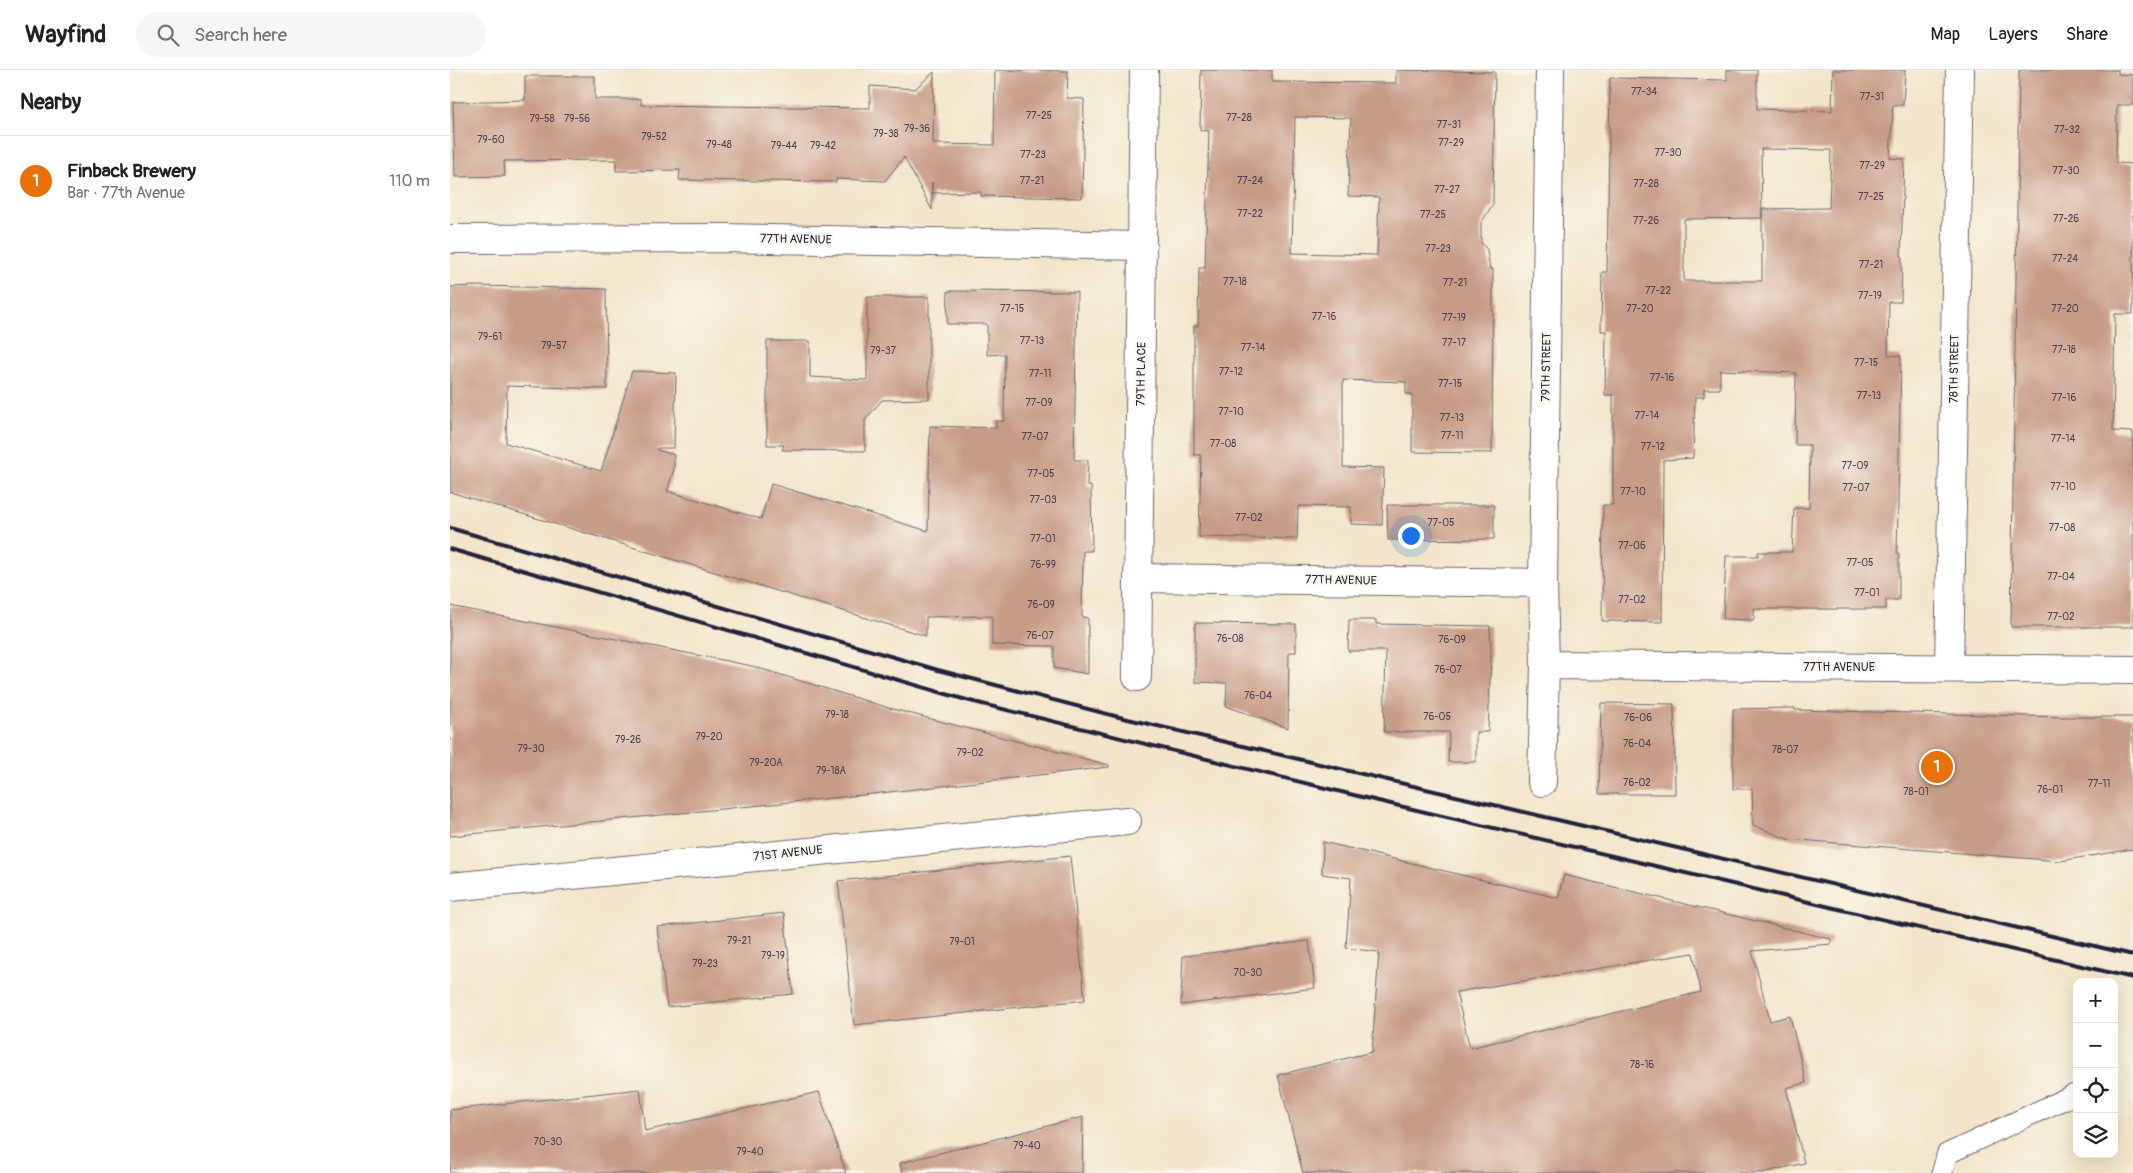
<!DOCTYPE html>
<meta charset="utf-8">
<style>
body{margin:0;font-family:Pangolin,sans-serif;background:#f6f6f6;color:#202124}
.controls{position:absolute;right:15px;bottom:15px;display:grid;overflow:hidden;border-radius:10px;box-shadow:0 5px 20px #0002}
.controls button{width:45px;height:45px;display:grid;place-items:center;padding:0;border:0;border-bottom:1px solid #e0e0e0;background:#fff;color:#202124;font:25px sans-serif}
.you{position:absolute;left:960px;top:465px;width:18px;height:18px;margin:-12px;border:4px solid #fff;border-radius:50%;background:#1a73e8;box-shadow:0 0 0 8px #1a73e833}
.badge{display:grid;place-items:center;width:32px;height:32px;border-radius:50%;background:#1a73e8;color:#fff;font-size:16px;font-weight:700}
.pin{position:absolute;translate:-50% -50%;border:2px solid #fff;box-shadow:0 1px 5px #0006}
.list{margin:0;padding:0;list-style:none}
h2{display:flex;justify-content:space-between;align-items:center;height:65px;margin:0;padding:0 20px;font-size:21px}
h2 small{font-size:16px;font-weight:400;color:#757577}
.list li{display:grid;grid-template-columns:32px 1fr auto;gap:15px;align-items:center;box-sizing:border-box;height:90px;padding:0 20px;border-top:1px solid #e0e0e0}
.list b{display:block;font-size:19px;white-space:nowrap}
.list p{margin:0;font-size:16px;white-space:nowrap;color:#757577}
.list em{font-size:16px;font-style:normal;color:#757577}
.icon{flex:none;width:28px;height:28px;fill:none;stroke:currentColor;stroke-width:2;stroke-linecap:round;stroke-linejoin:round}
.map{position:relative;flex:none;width:1683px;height:1103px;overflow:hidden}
header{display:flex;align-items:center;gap:30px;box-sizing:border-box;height:70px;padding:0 25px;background:#fff;border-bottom:1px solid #e0e0e0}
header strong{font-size:24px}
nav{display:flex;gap:28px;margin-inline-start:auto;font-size:18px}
.search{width:350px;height:45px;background:#f6f6f6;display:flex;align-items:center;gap:12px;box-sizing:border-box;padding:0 18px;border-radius:28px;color:#757577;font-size:19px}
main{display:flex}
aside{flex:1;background:#fff}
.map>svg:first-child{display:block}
.building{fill:#c79c86;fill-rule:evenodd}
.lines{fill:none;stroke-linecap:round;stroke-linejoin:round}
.service-casing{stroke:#6b666d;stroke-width:22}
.minor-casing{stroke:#6b666d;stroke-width:30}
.service{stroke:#fff;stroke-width:20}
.minor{stroke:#fff;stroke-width:28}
.rail{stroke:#22223b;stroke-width:4}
.labels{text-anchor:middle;stroke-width:4;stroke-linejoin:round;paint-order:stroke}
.number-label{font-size:10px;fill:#4b404e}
.street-label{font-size:12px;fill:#22223b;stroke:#fbf7ec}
</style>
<header>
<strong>Wayfind</strong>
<div class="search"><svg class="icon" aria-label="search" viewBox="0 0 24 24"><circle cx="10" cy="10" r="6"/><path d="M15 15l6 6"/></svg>Search here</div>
<nav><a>Map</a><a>Layers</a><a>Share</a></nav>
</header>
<main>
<aside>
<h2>Nearby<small></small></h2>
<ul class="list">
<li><span class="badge" style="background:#e8710a">1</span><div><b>Finback Brewery</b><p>Bar · 77th Avenue</p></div><em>110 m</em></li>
</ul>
</aside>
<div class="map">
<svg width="1683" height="1103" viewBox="0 0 1683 1103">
<rect width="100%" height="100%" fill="#fbf7ec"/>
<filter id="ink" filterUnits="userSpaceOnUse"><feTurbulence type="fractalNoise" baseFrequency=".02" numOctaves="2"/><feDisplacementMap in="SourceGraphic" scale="10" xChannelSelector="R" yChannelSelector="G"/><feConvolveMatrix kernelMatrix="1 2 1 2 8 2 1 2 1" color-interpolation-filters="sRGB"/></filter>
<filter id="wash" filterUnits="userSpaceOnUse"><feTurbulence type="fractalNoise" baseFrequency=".0096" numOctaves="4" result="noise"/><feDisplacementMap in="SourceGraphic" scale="20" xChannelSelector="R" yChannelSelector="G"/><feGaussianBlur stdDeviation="1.12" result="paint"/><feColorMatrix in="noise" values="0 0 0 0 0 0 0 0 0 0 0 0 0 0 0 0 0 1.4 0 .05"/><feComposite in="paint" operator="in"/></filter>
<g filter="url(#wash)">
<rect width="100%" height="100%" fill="#f2e5c9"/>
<g id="blocks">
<path class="building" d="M545 0 618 1 617 28 634 29 632 128 531 126V122L482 123V112V140L454 87 435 111 386 109V112L229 110 230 100 166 101V90L54 91 55 106 5 107 3 32 75 30V6H145V29H191V35L420 38V16L465 19 484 2 483 74 544 75Z
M751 0H822V12L946 13V0L1045 2 1043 134 1031 153V172L1037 180 1040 199H1043L1042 383 962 382V324H956V312L893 310V397L934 398 932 455 901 454V437L848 436 847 469 749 467 751 385H744V256H748L749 198H755L759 61 750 60ZM845 47 901 48 898 126 929 127 927 185 842 183Z
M1277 0H1307V39L1382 41 1383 0H1455L1453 35H1443L1440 88 1454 89 1451 186H1452L1451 232H1439L1438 285 1451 286 1447 483H1449V530H1436V539H1304V550L1273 549 1276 486H1308V482H1342L1344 438H1359L1360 375H1345L1346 303 1270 300V319H1254V327H1245L1243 388 1213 390 1212 552 1152 551 1153 435H1163V325H1155L1156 261H1151L1152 202H1157L1160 8 1277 10ZM1311 79 1381 80 1379 138 1312 139V148ZM1312 148V211H1234V149Z
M1569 0H1668V4L1683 5V35H1667L1666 93 1683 94V244H1665L1663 361 1683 362V557H1561Z
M28 216 156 219 157 319 57 316 56 373 151 401 182 301 226 303 224 378H207V380L224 385V399L217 421 311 449 321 414 478 461 480 356 546 358V351H554L555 284 537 285V254H497L498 221 627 222 624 390H638L637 416H641L642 481H633L632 547 638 548V604L604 598V576L542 575V546L476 547V566L0 422V217Z
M417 227H479V329L432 330 415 350V381L332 380 334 375H317V271H360V307L417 310Z
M937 435H1044V469L938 470Z
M0 536 302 596 439 638 659 695V697L422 724 0 766Z
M899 550H926V554L1040 556 1041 587 1038 662H1026V692H998L999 662H934L936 581H898Z
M745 553 846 554V582H839L838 658 776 636 777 613 745 612Z
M1151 633 1224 634 1225 724H1149Z
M1345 638V640L1616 647H1683V779L1610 791 1337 769 1303 755 1302 719H1283V639Z
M873 772 1108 828 1114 805 1381 869V874L1302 881 1320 951 1340 946 1356 1013 1336 1018 1354 1093 1312 1103H853L828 1005 922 982 929 882 896 878 901 808 872 804ZM1243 883 1251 922 1020 978 1006 922Z
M620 786 635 930 404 955 388 811Z
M334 843 343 924 217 937 207 857Z
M859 871 865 918 731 935 733 886Z
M190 1019 195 1061 369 1022 396 1103H0V1040Z
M633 1047 632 1103H452L450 1093Z"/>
</g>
</g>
<g filter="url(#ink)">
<use href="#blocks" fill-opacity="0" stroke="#6b666d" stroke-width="1"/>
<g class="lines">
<g class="service-casing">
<path id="service" d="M1492 1103 1497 1084 1623 1025"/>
</g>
<g class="minor-casing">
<path id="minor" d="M0 169 273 168 692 176
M688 508 1093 513
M1095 595 1683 600
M1499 598 1510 0
M687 607 694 0
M1092 712 1095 595 1093 513 1100 0
M0 817 677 751"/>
</g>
<use href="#service" class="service"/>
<use href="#minor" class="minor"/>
<path class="rail" d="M0 458 488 600 665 646 1683 885
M0 479 520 631 924 730 1683 908"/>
</g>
</g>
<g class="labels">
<g class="number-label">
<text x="1194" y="25">77-34</text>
<text x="1422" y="30">77-31</text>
<text x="589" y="49">77-25</text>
<text x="789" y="51">77-28</text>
<text x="92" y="52">79-58</text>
<text x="127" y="52">79-56</text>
<text x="999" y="58">77-31</text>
<text x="467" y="62">79-36</text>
<text x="1617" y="63">77-32</text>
<text x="436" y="67">79-38</text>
<text x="204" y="70">79-52</text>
<text x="41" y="73">79-60</text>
<text x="1001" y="76">77-29</text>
<text x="269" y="78">79-48</text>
<text x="334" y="79">79-44</text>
<text x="373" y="79">79-42</text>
<text x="1218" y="86">77-30</text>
<text x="583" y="88">77-23</text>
<text x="1422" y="99">77-29</text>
<text x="1616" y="104">77-30</text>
<text x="582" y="114">77-21</text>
<text x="800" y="114">77-24</text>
<text x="1196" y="117">77-28</text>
<text x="997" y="123">77-27</text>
<text x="1421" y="130">77-25</text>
<text x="800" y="147">77-22</text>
<text x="983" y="148">77-25</text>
<text x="1616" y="152">77-26</text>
<text x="1196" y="154">77-26</text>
<text x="988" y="182">77-23</text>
<text x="1615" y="192">77-24</text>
<text x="1421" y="198">77-21</text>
<text x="785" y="215">77-18</text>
<text x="1005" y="216">77-21</text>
<text x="1208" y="224">77-22</text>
<text x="1420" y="229">77-19</text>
<text x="562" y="242">77-15</text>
<text x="1190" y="242">77-20</text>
<text x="1615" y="242">77-20</text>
<text x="874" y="250">77-16</text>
<text x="1004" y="251">77-19</text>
<text x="40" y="270">79-61</text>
<text x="582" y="274">77-13</text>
<text x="1004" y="276">77-17</text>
<text x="104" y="279">79-57</text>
<text x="803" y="281">77-14</text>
<text x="1614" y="283">77-18</text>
<text x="433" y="284">79-37</text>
<text x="1416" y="296">77-15</text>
<text x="781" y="305">77-12</text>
<text x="590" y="307">77-11</text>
<text x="1212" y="311">77-16</text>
<text x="1000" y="317">77-15</text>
<text x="1419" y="329">77-13</text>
<text x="1614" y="331">77-16</text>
<text x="589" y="336">77-09</text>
<text x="781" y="345">77-10</text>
<text x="1197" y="349">77-14</text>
<text x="1002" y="351">77-13</text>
<text x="1002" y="369">77-11</text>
<text x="585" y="370">77-07</text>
<text x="1613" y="372">77-14</text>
<text x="773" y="377">77-08</text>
<text x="1203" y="380">77-12</text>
<text x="1405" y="399">77-09</text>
<text x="591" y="407">77-05</text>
<text x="1613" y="420">77-10</text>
<text x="1406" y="421">77-07</text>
<text x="1183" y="425">77-10</text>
<text x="593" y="433">77-03</text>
<text x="799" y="451">77-02</text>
<text x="991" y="456">77-05</text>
<text x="1612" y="461">77-08</text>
<text x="593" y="472">77-01</text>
<text x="1182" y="479">77-06</text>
<text x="1410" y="496">77-05</text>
<text x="593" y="498">76-99</text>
<text x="1611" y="510">77-04</text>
<text x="1417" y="526">77-01</text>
<text x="1182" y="533">77-02</text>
<text x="591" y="538">76-09</text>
<text x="1611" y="550">77-02</text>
<text x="590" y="569">76-07</text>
<text x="780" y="572">76-08</text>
<text x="1002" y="573">76-09</text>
<text x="998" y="603">76-07</text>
<text x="808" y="629">76-04</text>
<text x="387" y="648">79-18</text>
<text x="987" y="650">76-05</text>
<text x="1188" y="651">76-06</text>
<text x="259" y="670">79-20</text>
<text x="178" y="673">79-26</text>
<text x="1187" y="677">76-04</text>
<text x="81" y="682">79-30</text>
<text x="1335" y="683">78-07</text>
<text x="520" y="686">79-02</text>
<text x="316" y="696">79-20A</text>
<text x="381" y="704">79-18A</text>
<text x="1187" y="716">76-02</text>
<text x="1649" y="717">77-11</text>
<text x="1600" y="723">76-01</text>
<text x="1466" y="725">78-01</text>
<text x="289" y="874">79-21</text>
<text x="512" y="875">79-01</text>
<text x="323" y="889">79-19</text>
<text x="255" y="897">79-23</text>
<text x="798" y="906">70-30</text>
<text x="1192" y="998">78-16</text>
<text x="98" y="1075">70-30</text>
<text x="577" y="1079">79-40</text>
<text x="300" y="1085">79-40</text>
</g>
<g class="street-label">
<text transform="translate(346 169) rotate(1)" y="4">77TH AVENUE</text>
<text transform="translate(1096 297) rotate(-89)" y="4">79TH STREET</text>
<text transform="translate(1504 299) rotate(-89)" y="4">78TH STREET</text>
<text transform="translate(691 304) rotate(-89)" y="4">79TH PLACE</text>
<text transform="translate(891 510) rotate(1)" y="4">77TH AVENUE</text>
<text x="1389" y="601">77TH AVENUE</text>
<text transform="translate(338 783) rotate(-6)" y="4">71ST AVENUE</text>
</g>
</g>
</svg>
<div class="controls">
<button>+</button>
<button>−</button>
<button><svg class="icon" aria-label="locate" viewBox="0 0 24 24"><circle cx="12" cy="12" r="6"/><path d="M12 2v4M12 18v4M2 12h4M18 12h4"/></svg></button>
<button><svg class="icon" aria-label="layers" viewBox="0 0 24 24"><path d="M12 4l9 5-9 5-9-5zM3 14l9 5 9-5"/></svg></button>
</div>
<div class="you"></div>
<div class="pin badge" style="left:1487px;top:697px;background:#e8710a">1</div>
</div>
</main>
